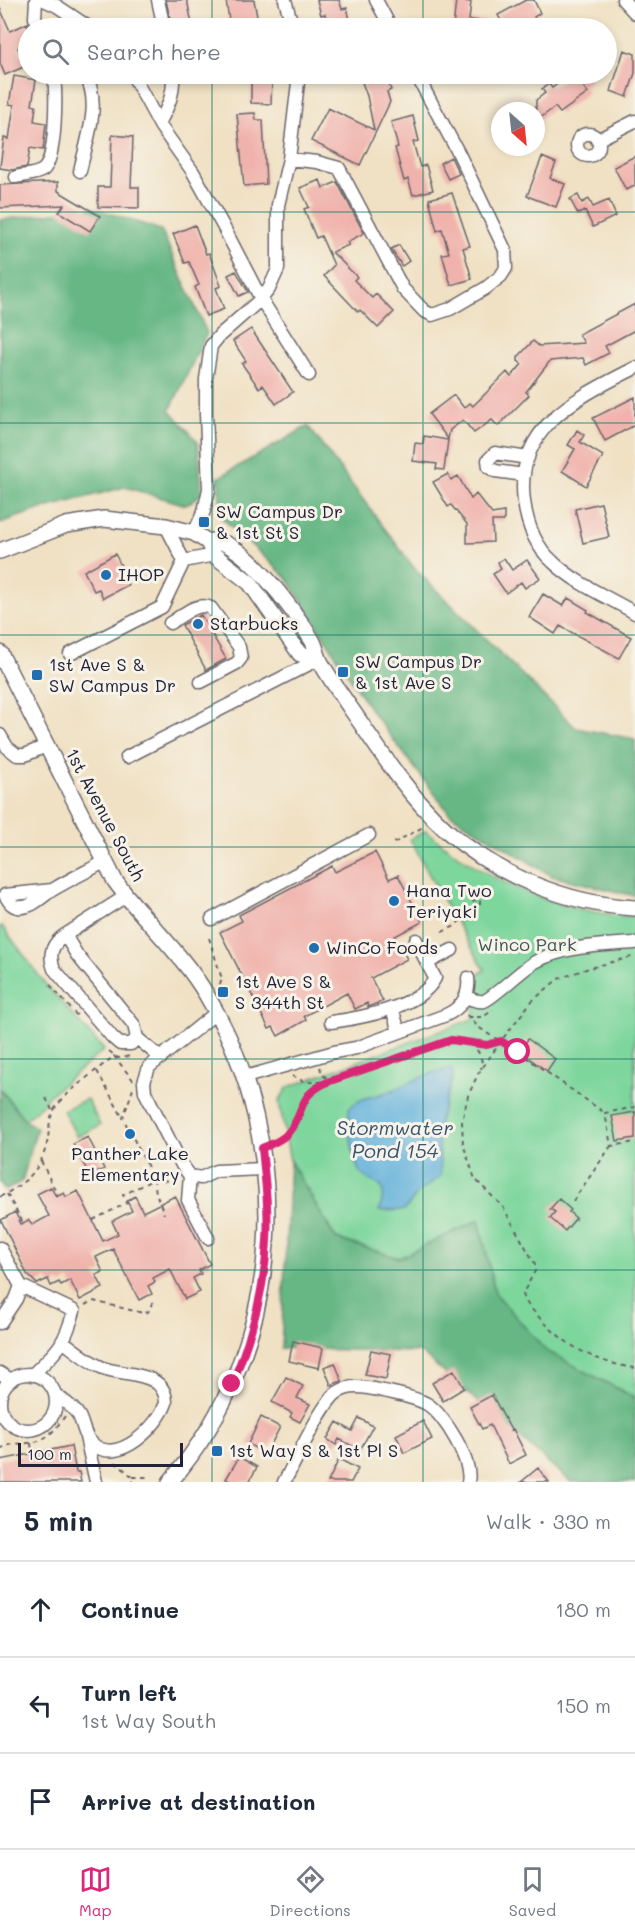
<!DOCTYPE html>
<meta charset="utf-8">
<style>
body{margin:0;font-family:Mali,sans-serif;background:#f2f2f3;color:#1f2937}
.compass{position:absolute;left:491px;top:102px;width:54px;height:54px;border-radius:50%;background:#fff;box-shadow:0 3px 9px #0003;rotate:153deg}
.scale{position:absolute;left:18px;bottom:15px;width:165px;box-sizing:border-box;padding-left:6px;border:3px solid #22223b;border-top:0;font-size:16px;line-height:21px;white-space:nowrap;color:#22223b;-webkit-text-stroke:4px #f7f3e8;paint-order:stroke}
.stop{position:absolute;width:18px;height:18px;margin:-14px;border:4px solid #db2777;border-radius:50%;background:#fff}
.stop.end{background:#db2777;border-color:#fff;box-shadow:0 2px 6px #0008}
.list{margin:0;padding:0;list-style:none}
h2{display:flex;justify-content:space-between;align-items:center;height:78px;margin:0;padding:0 24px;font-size:26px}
h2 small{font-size:20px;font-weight:400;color:#747a83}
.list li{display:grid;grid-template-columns:39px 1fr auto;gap:18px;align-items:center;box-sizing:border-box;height:96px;padding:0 24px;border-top:2px solid #e0e1e3}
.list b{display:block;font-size:22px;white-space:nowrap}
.list p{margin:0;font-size:20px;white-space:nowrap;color:#747a83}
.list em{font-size:20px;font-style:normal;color:#747a83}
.icon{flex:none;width:33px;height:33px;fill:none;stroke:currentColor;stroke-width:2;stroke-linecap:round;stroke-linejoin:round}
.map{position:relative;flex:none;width:635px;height:1482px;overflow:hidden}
.search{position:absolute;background:#fff;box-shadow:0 3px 9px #0003;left:18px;right:18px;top:18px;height:66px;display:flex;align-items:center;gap:15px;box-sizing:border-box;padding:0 21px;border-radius:33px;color:#747a83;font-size:22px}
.sheet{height:366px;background:#fff}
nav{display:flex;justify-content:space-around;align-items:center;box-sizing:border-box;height:84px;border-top:2px solid #e0e1e3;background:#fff;font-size:16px;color:#747a83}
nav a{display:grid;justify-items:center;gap:3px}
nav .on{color:#db2777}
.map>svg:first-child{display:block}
.green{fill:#7dd69c;stroke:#507c6c;stroke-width:1.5}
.forest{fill:#66b784;stroke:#446c60;stroke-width:1.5}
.water{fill:#61b0db;stroke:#42698b;stroke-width:1.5}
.building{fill:#f0b2ac}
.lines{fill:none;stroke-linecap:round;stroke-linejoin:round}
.minor-casing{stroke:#6a656b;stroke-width:15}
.major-casing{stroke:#6a656b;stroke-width:18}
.path{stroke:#6a656b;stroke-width:2;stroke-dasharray:4.5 4.5;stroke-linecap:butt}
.minor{stroke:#fff;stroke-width:12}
.major{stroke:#fff;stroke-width:15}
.route{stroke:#db2777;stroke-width:8}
.grid{fill:none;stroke:#0f766e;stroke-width:1.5;stroke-opacity:0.55}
.poi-dot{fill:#1f6fb2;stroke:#f7f3e8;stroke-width:2}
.labels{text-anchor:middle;stroke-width:6;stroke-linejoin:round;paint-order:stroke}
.poi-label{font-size:18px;fill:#22223b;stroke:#f7f3e8;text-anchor:start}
.street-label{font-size:18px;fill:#22223b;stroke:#f7f3e8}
.park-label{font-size:18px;fill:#3d5858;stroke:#f7f3e8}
.water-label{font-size:20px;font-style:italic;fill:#385473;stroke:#f7f3e8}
</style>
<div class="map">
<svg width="635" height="1482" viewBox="0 0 635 1482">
<rect width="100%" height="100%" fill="#f7f3e8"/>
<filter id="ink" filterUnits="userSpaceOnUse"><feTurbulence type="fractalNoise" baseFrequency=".0167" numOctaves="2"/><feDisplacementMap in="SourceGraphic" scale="12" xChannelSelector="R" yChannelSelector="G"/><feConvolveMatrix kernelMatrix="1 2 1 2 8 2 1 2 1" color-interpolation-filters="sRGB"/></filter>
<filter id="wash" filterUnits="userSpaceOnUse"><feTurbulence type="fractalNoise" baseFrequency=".008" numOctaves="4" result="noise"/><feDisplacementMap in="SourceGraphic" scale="24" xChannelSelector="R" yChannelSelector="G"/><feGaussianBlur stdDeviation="1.35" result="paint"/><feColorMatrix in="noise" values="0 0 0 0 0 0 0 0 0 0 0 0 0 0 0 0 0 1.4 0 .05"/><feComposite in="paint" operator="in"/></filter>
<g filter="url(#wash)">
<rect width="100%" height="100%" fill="#f0e1c4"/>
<path class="green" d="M426 831C488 882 554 911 635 917V1398L545 1351 495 1293 479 1220 399 1258 336 1239 290 1161 279 1101 288 1087 473 1019 477 975 485 970 444 902 410 839Z
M2 926 46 985 104 1050 46 1098V1101L25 1120 0 1089V927Z
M87 1099 100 1125 77 1137 63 1110Z"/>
<path class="forest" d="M93 208 161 230 207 333 170 410 198 442 202 494 186 505 125 487 41 509 0 523V220Z
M308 426 415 569 576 728 635 739V896L552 876 450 814 369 708 287 578 222 518 218 478Z
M0 1089 25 1120 37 1128 22 1181 5 1191 0 1182Z
M290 1161 336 1239 399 1258 479 1220 495 1293 545 1350 635 1398V1482H571L420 1352 281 1348Z"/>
<path class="water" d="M445 1070H452L454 1074 439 1121 438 1138 441 1176 418 1193 405 1210 379 1211C392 1173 369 1191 358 1168 352 1156 348 1121 349 1108 361 1096 374 1097 388 1092 409 1084 423 1074 445 1070Z"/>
<g id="blocks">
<path class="building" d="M166 0H187L193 28H172Z
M226 0H254L258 22 230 27Z
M317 0H339L342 9 347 8 352 28H329L325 14 321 15Z
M456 0 471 2 469 20 496 22V28H453Z
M526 0H534L540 13 534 17 538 25 531 28H505L498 15Z
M0 8 10 31 28 23V43L18 48 26 66 5 75 0 63Z
M624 50 635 54V73L627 97 611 91Z
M245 74H267V80H272L271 104 251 103V82H245Z
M359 74H385L391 90 387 92 390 102 360 165 311 141 328 108 374 130 367 96Z
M571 74H585L590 81 583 86 588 93 560 113 555 107 536 121V100L545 93 542 89 549 84 552 88Z
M14 76 36 80 32 105 36 106 34 121 46 123 43 150 30 148 27 167 12 170 0 168V166L4 138 9 139 14 105 9 104Z
M255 113 256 120H263L266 184 244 186 237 114Z
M413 116 419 141 413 142 420 167 426 165 433 190 413 195 408 179 404 181 395 148 398 147 391 122Z
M112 135 133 137 131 187H139V208L98 207V187H110Z
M635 156V186L626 190 614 167Z
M451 157 459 174 448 179 440 163Z
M542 157 556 163 550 178 565 184 556 207 527 196Z
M320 180 323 188 337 182 364 233 347 242 349 245 332 252 357 277 354 280 372 298 376 294 394 312 378 328 360 310 358 312 324 276 334 265 321 236 316 238 304 209 309 207 300 188Z
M58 182V191L100 216 90 231 59 212 64 205 0 208V185Z
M452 193 470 246 463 248 472 279 451 285 442 254 449 253 442 229 437 231 429 199Z
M578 195 582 203 589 199 593 207 609 200 616 216 593 227 585 211 578 214 570 199Z
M195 225 206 254 209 253 221 286 216 288 224 309 206 316 195 287 199 285 189 262 185 263 173 234Z
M399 245 409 261 402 266 391 249Z
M236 271 248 292 239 296 228 275Z
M635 304V330L605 346 609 353 586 365 583 358 550 361 526 392 529 395 498 426 492 420 474 433 463 420 450 430 448 439 429 414 454 395 464 408 470 403 473 406 507 372 511 377 522 364 518 361V357L533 341 539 346 584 343 579 334Z
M251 329 293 392 276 404 263 385 259 388 242 364 246 361 233 341Z
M635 397V425L605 441 593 418Z
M577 430 584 435 580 442 603 456 586 486 562 471 575 449 568 445Z
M424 436 448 440 444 470 436 469 437 464 413 461 415 443 423 444Z
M448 474 451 480 458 476 471 499 476 494 492 514 504 512V521H492L493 542 467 543V524L451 505 448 507 433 482Z
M601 503 609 537 583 543 575 509Z
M115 554 126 575 123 576 128 585 103 598 99 589 94 591 84 571Z
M504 558 512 570 527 560 540 578 525 588 521 582 506 593 493 574 501 569 498 562Z
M543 594 563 606 568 598 588 610 587 612 631 637 619 658 560 626 555 634 529 617Z
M201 615 226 659 206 670 182 625Z
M375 852 389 879 398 875 422 922 395 936 407 959 371 978 383 1001 368 1007 367 1003 355 1009 347 993 304 1016 306 1020 278 1036 273 1027 269 1029 220 932 242 921 239 915 332 866 335 872Z
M528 1039 555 1059 547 1071 519 1051Z
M635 1112V1138L617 1141 612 1116Z
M88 1137 104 1169 90 1176 73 1144Z
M51 1187 56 1197 64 1193 66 1197 78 1191 103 1241 118 1234 112 1221 132 1211 127 1201 135 1196 143 1212 175 1196 210 1264 199 1270 201 1274 193 1278 200 1292 185 1299 170 1269 153 1278 155 1282 148 1286 152 1294 139 1300 113 1249 96 1257 103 1272 96 1275 103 1288 80 1300 70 1280 61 1285 59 1282 51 1286 48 1279 37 1284 27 1274 1 1220 15 1212 21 1224 29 1220 32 1225 49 1216 37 1194Z
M559 1199 571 1210 569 1212 576 1218 565 1231 550 1218 555 1212 550 1209Z
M293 1341 323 1348 319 1368 289 1361Z
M371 1350 391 1354 386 1379 365 1375Z
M335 1363 342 1381 331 1385 324 1367Z
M454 1370 464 1388 443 1401 432 1383Z
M286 1377 303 1386 297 1398 310 1404 300 1422 290 1417 292 1413 272 1402Z
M492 1395 511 1430 513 1429 526 1455 509 1464 490 1425 482 1429 470 1407Z
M261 1417 280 1427 266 1454 248 1444Z
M359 1418 373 1426 360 1450 339 1439 336 1445 327 1439 337 1422 352 1431Z
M423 1421 432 1439 404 1453 396 1435Z
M71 1446 76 1472H79L81 1482H0V1460Z
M239 1457 257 1467 249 1482H231L226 1479Z
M339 1459 358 1469 351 1482H328Z
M538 1468 549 1482H521Z"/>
</g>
</g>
<g filter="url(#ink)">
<use href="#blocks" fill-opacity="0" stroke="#6a656b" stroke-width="1.5"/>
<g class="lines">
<g class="minor-casing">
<path id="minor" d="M36 0 35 18 40 28
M44 0 57 6 90 28
M158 0 164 28
M285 0 293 28
M376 0 391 28
M623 0 635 13
M132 74 161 127 193 172 223 226 261 299 309 375
M159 123C169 106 174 93 173 74
M577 145a11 11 0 1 1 22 0a11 11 0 1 1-22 0Z
M597 140 635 121
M289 159 317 162 339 168 403 289 424 311 432 315 450 309 486 288 501 276 506 268 505 250 459 154 416 74
M80 171C86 142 103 100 84 74
M16 177C24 175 35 175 43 170 57 159 56 92 54 74
M635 368C579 397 514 426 524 501 527 525 535 546 553 562 576 584 608 597 635 613
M524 475 495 471 489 467 488 460 495 453 528 458
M166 526 184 561
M194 533 204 511 209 489 206 414V379L211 346 220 335 261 299 269 289 278 269V205L289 159 299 74
M184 561 214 555
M170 623C182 616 197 601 211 608L239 647 241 658 237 663 201 682
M70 654 162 607 184 561
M0 735 7 747 17 755H25L46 746
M127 757 319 659
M52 890 5 895C8 900 11 906 18 907 32 909 43 895 54 889 70 879 88 871 104 862
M212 919 369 835
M65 935 77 955 134 1025 137 1038 131 1044H120L113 1038 54 969C48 954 52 944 65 935L126 896
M416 940 427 963
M466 997C471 999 477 1002 484 1001 493 998 522 969 535 962 564 946 603 945 635 943
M392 1008 399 1032
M217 1012 149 1067 144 1082 145 1092 182 1165 190 1176 201 1178 216 1171 264 1169
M331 1022C361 1018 421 1007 435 978L427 963 452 950
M137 1038 161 1058
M245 1077 334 1052 356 1048 446 1015C461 1008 470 995 468 978
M190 1176 188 1200 208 1238
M0 1248 21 1286 16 1299 0 1323
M21 1286 74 1311C64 1346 58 1350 32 1375
M0 1373 11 1380
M0 1402a28 28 0 1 1 56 0a28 28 0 1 1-56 0Z
M55 1394C63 1401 73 1406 79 1416 84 1426 84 1438 94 1445 119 1465 158 1426 166 1403 166 1370 123 1376 103 1368 88 1362 76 1351 64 1342
M86 1437 96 1482
M284 1482C295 1463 322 1402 338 1392 343 1389 349 1387 356 1387 370 1387 415 1397 427 1404 444 1414 473 1462 468 1482"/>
</g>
<g class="major-casing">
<path id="major" d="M208 542C239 531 298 617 312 640 316 647 317 655 320 661 331 681 345 700 358 719 383 756 411 798 445 829 496 875 566 904 635 908
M0 551 66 525 104 519 166 526 194 533 208 542 214 555 250 583 300 654 319 659
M0 653 115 881C143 920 181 952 206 994 297 1147 287 1345 170 1482"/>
</g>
<path class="path" d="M394 843 423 827
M442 932 455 926 473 907V901L480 900V907H473
M209 938 222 979 218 990
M50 985 79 1018
M467 1015C483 1035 500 1039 520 1053 548 1073 576 1093 605 1113
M468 1017H483L493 1010
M501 1041 478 1074 468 1096 462 1121 463 1144 475 1179 503 1207 535 1264V1271L523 1293C524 1303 532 1309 538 1316 567 1347 594 1362 635 1368
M471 1043C478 1050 484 1059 481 1069
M109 1051 118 1058 131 1056
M320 1067 322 1074 330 1081
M97 1071 123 1118
M292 1076 305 1082H324
M133 1089 123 1118 154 1179 177 1182
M46 1098 53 1112
M635 1107 605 1113 611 1146 635 1142
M273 1143C300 1131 295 1103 315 1088L451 1040 457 1039 487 1045 501 1041 531 1002 558 979 586 969 635 956
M41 1161 58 1196
M7 1194 23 1223
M0 1197C27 1182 41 1171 48 1139 49 1131 49 1120 53 1112 60 1096 100 1068 114 1056L133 1080
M573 1201 611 1146
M93 1220 127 1203 123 1195 154 1179 156 1193 164 1214
M85 1305 93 1301 143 1313 148 1312 154 1299
M31 1443 32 1453
M0 1449C10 1443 17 1444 28 1443 46 1442 55 1430 65 1416
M115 1462 133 1477V1482
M133 1477H147"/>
<use href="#minor" class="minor"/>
<use href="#major" class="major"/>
</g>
</g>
<g class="lines" filter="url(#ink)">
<path class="route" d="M232 1384C251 1338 265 1291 267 1241 269 1210 265 1179 262 1148 271 1144 281 1141 287 1134 308 1111 294 1096 330 1081L451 1040 487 1045 501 1041 518 1052"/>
</g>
<path class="grid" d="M212 0V28M423 0V28M212 74V1482M423 74V1482M0 212H635M0 423H635M0 635H635M0 847H635M0 1059H635M0 1270H635"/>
<g class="poi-dot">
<rect x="198" y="516" width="12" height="12" rx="3"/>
<circle cx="106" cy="575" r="6"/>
<circle cx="198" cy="624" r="6"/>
<rect x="337" y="666" width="12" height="12" rx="3"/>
<rect x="31" y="669" width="12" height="12" rx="3"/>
<circle cx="394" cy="901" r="6"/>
<circle cx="314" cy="948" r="6"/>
<rect x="217" y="986" width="12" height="12" rx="3"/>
<circle cx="130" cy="1134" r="6"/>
<rect x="211" y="1445" width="12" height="12" rx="3"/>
</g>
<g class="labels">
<g class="poi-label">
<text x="216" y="518">SW Campus Dr<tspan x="216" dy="21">&amp; 1st St S</tspan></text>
<text x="118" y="581">IHOP</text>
<text x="210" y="630">Starbucks</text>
<text x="355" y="668">SW Campus Dr<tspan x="355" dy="21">&amp; 1st Ave S</tspan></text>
<text x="49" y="671">1st Ave S &amp;<tspan x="49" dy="21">SW Campus Dr</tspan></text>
<text x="406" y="897">Hana Two<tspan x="406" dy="21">Teriyaki</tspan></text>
<text x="326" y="954">WinCo Foods</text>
<text x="235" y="988">1st Ave S &amp;<tspan x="235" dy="21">S 344th St</tspan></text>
<text x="130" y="1160" text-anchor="middle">Panther Lake<tspan x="130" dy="21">Elementary</tspan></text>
<text x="229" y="1457">1st Way S &amp; 1st Pl S</text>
</g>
<g class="street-label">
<text transform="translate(105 815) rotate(62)" y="6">1st Avenue South</text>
</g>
<g class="park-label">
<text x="527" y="951">Winco Park</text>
</g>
<g class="water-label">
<text x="395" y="1135">Stormwater<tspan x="395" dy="23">Pond 154</tspan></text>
</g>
</g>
</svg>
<svg class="compass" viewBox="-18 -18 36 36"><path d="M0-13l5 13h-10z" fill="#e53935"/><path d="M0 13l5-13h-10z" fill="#747a83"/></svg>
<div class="scale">100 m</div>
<div class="stop" style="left:518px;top:1052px"></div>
<div class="stop end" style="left:232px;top:1384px"></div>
<div class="search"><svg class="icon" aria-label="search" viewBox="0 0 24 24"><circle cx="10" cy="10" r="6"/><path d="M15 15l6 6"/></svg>Search here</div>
</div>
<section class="sheet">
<h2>5 min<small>Walk · 330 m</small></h2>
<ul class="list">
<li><svg class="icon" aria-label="ahead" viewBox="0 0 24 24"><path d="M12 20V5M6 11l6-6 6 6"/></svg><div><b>Continue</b></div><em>180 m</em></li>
<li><svg class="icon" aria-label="left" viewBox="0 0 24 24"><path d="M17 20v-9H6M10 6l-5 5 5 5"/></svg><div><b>Turn left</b><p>1st Way South</p></div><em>150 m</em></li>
<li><svg class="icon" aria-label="arrive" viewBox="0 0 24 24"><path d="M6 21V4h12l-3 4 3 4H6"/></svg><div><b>Arrive at destination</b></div></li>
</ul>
</section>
<nav>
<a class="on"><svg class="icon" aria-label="map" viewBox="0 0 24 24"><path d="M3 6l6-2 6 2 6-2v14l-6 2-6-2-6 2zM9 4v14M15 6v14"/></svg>Map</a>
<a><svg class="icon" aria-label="directions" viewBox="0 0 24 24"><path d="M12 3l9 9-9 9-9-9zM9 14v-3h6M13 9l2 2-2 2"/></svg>Directions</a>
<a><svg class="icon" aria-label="saved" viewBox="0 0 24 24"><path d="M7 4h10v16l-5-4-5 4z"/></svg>Saved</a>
</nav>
